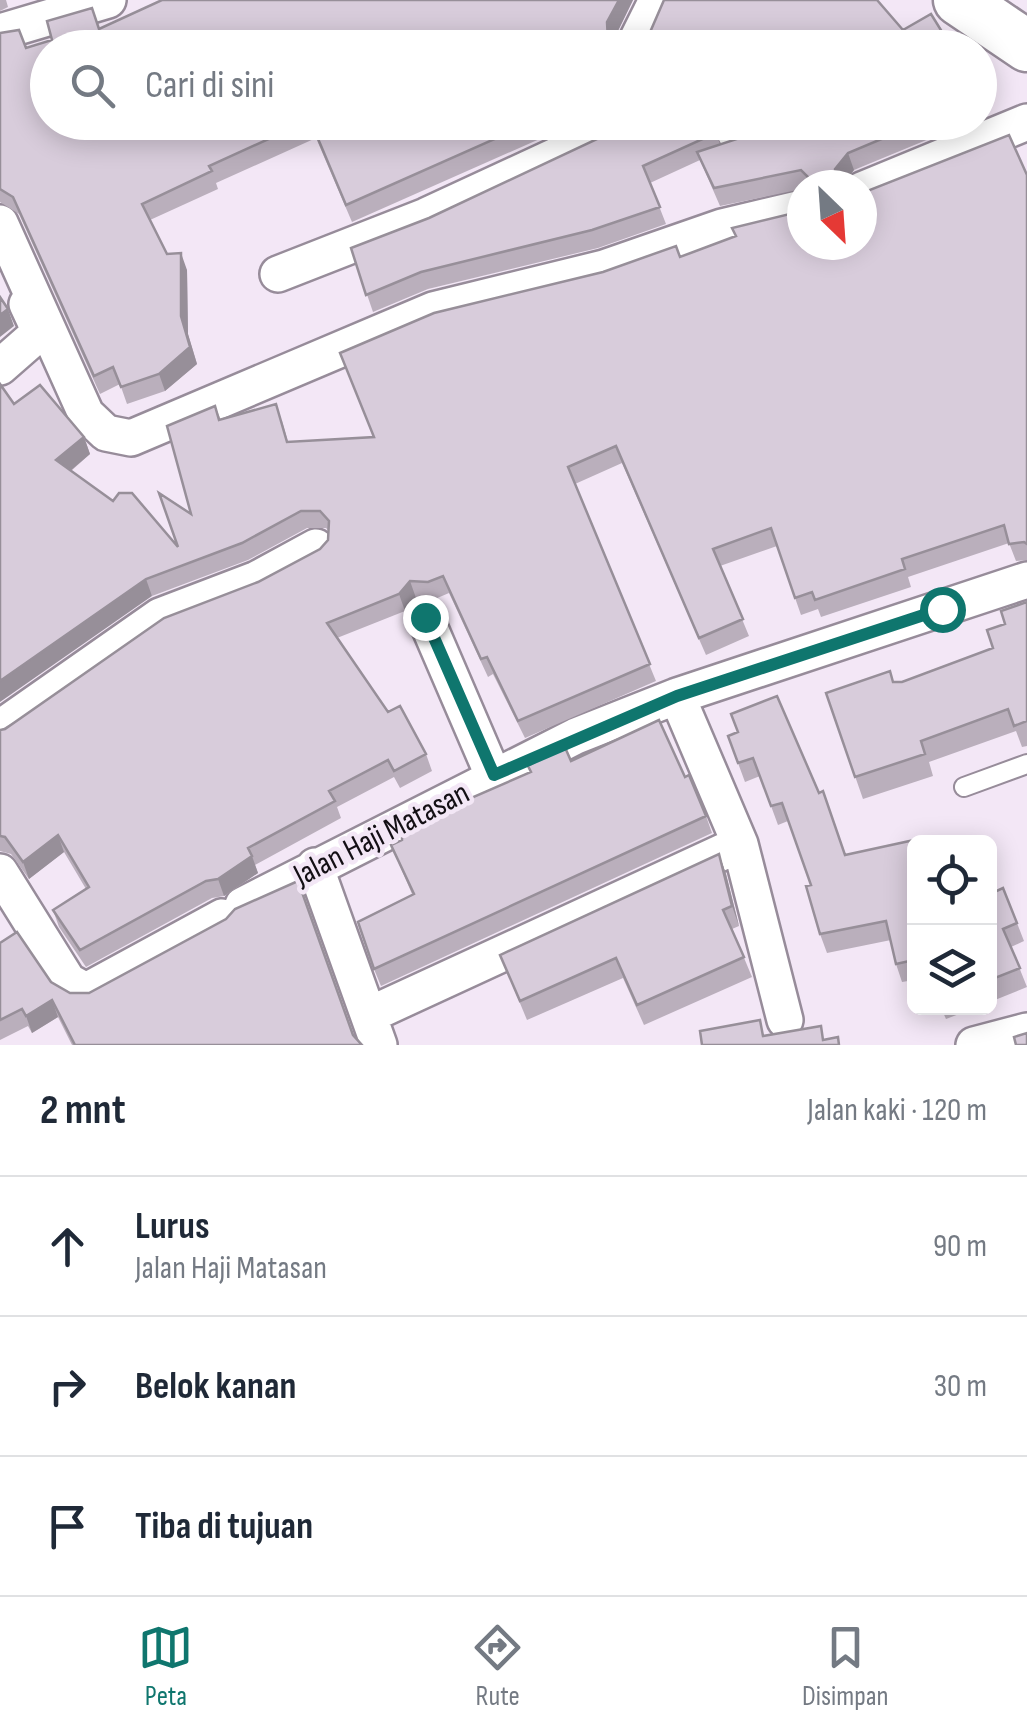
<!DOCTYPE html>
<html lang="id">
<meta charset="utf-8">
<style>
body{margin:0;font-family:"Sofia Sans Condensed",sans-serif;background:#f6f6f7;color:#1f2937}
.controls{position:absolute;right:30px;bottom:30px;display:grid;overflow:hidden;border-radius:15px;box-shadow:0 5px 25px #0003}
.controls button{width:90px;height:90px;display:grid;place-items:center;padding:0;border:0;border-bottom:2px solid #e0e1e3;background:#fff;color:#1f2937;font:50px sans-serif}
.compass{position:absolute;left:787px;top:170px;width:90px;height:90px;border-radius:50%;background:#fff;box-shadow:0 5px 25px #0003;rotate:155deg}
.stop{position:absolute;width:30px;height:30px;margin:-22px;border:8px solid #0f766e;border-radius:50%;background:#fff}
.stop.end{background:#0f766e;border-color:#fff;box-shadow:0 2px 10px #0008}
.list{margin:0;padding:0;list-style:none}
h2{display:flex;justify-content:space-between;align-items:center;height:130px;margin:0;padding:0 40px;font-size:42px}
h2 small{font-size:32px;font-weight:400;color:#747a83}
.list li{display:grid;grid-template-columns:65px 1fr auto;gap:30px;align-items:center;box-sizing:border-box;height:140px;padding:0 40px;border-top:2px solid #e0e1e3}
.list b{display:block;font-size:38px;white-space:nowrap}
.list p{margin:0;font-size:32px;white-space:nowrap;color:#747a83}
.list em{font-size:32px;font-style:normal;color:#747a83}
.icon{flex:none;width:55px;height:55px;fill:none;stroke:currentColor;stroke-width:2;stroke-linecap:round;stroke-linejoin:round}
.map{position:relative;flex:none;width:1027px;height:1045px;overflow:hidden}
.search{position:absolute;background:#fff;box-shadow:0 5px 25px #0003;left:30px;right:30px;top:30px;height:110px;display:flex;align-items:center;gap:25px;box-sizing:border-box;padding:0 35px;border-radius:55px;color:#747a83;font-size:38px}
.sheet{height:550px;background:#fff}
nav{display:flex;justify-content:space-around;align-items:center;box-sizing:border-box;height:140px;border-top:2px solid #e0e1e3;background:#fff;font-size:28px;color:#747a83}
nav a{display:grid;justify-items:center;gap:5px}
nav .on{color:#0f766e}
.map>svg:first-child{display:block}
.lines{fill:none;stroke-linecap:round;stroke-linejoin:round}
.service-casing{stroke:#978c9a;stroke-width:22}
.minor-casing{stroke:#978c9a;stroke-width:40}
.secondary-casing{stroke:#978c9a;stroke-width:55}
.service{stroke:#fff;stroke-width:18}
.minor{stroke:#fff;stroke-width:35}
.secondary{stroke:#fff;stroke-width:50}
.wall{fill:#baafbc}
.shaded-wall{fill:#978f99}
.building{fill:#d8ccdb;stroke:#978f99;stroke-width:2.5}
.route{stroke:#0f766e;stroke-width:12}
.labels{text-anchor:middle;stroke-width:9;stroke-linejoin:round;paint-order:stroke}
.street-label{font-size:32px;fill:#130f14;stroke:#f3e7f6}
</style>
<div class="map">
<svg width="1027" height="1045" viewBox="0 0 1027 1045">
<rect width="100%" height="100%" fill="#f3e7f6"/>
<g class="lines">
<g class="service-casing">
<path id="service" d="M964 787 1027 764"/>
</g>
<g class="minor-casing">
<path id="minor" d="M0 32 108 0
M633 48 657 0
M729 122 737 136
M862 190 1027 122
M0 223 86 414 106 433 131 438 433 310 604 268 722 227 802 208
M278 274 426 216 629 122
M0 367 40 332 27 304
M425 617 493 775
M677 696 740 844 785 1020
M0 728 160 616 257 579 316 547
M315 866 379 1045
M0 872 68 981 86 991 222 917
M243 905 576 736 677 696 1027 580
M369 1015 740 844
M974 1045 1027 1031"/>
</g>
<g class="secondary-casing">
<path id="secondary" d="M959 0 1027 46"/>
</g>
<use href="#service" class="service"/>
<use href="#minor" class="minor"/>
<use href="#secondary" class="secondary"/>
</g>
<path class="wall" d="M0 0H6L8 7 0 11Z
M161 0H633L614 39 48 122H578L352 222 316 138 216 183 218 189 150 220 167 254 187 270 188 334 197 364 165 391 127 404 120 384 100 394 19 214 0 202V33L26 48 100 29Z
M651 30H903L952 48H657Z
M980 99 986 116 980 119Z
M764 122H970L854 170 842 185H802V189L720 206 700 160 650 183 666 224 598 248 428 289 373 312 351 248 716 133 720 144 740 138Z
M1027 175V560L1016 561 1009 543 908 577 911 587 821 617 818 609 801 615 777 546 720 566 749 636 706 655 622 463 575 484 656 681 525 738 493 674 488 677 449 593 435 599 416 598 405 611 337 638 388 712 426 754 432 771 400 788 394 777 337 807 341 818 255 865 258 873 224 896 212 898 86 967 59 927 53 910 86 889 64 852 29 879 11 854 0 851V730L258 582 320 549 328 540 329 531 326 528H307L248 560 152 596 14 404 84 437 90 454 71 471 178 547 191 514 215 406 221 420 282 421 288 442 374 437 680 257Z
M1027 602V746L1022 747 1016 731 929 762 933 776 863 799 826 693 902 682 993 648 1005 624Z
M738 732 845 855 928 837 931 842H914V980L902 982 896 964 891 940 827 953 820 934 811 885 788 821 778 825 760 776 745 782 728 736Z
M571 761 685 777 706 816 712 833 381 986 374 969 412 894 391 845Z
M719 854 726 874 739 926 732 929 752 977 644 1025 623 978 527 1020 500 955Z
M990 894 1017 923 1024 941 1011 947 1027 987 990 1002Z
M0 943 51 982 70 993 353 1036 362 1045H72L58 1017 32 1033 28 1026 0 1040Z
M941 1008H975L946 1019Z"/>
<path class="shaded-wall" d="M619 0H633L614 39V48H605L607 22Z
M848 153 854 170 842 185H838L835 169Z
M181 253 187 270 188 334 197 364 165 391 159 374 181 316Z
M8 309 14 326 0 337V315Z
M84 437 90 454 63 477 56 460Z
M146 579 152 596 0 702V681Z
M410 581 416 598 405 611 399 594Z
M58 835 64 852 29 879 23 862Z
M719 854 726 874 739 926 732 906Z
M252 856 258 873 224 896 218 879Z
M52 1000 58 1017 32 1033 26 1016Z"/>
<path class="building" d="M162 0H619L607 22 608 41 605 48H48V122H306L209 166 212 171 142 204 167 254 181 253V316L190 347 159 374 121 387 113 367 94 376 13 197 0 189V33L19 30 26 48 52 40 47 21 92 8 99 29Z
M664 0H877L903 30 931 14 952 48H735L734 46 732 48H669L651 30Z
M311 122H533L346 205Z
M633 122H709L716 133 643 166 660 207 592 230 421 272 366 295 351 248 429 218Z
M764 122H922L848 153 835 169 837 182 841 185H816L801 170 714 188 697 152 740 138 750 129Z
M1009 135 1027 175V544L1024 542 1009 544 1004 525 902 559 905 569 815 600 812 592 795 598 771 528 713 549 743 619 699 638 616 446 568 467 650 664 518 721 487 657 481 659 443 576 428 582 410 581 399 594 327 623 388 712 400 706 426 754 394 771 388 760 329 791 335 801 248 848 252 856 218 879 206 881 80 950 53 910 89 887 58 835 23 862 5 837 0 836V730L5 729 164 618 258 582 320 549 328 540 329 521 320 511H301L242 543 146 579 0 681V384L14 404 40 385 84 437 56 460 113 501 119 493H132L178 547 159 493 191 514 167 426 215 406 219 420 276 404 287 442 374 437 340 353 434 313 603 272 676 246 680 257 736 236 732 228 802 211V245H862V193Z
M0 297 8 309 0 315Z
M1027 602V721L1014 726 1008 709 921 741 925 754 855 777 826 693 890 671 893 682H902L993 648 987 630 1005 624 1001 611Z
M777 696 819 793 823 791 845 855 928 837 930 842H914V960L896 964 886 921 820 934 806 886 811 885 782 803 771 806 753 758 738 763 728 736 738 732 731 714Z
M659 720 685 777 689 775 706 816 374 969 358 922 414 894 391 845 402 840V828L531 772 528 766 564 745 571 761Z
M719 854 732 906 723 910 744 957 637 1005 616 958 520 1001 500 955Z
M298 881 353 1035 362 1045H75L52 1000 26 1016 22 1009 0 1020V943L17 932 51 982 70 993H89L226 919 235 909Z
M1003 888 1017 923 1003 929 1020 968 990 980V894Z
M760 1020 763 1036 821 1026 823 1040 838 1037 839 1045H702L700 1031Z
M1027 1033V1045H1016L1014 1037Z"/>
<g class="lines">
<path class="route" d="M425 617 494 775 677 696 942 609"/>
</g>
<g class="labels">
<g class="street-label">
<text transform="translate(381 833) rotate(-27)" y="11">Jalan Haji Matasan</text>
</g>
</g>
</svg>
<div class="controls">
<button><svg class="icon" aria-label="locate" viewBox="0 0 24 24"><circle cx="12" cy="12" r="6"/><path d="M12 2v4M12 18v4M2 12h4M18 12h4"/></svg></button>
<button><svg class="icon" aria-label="layers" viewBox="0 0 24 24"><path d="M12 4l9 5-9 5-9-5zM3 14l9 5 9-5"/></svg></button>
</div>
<svg class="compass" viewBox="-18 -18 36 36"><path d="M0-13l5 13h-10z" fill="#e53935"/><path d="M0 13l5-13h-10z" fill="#747a83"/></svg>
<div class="stop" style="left:942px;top:609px"></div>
<div class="stop end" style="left:425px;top:617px"></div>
<div class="search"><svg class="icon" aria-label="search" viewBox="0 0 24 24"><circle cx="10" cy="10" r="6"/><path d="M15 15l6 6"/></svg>Cari di sini</div>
</div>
<section class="sheet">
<h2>2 mnt<small>Jalan kaki · 120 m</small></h2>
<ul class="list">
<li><svg class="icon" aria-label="ahead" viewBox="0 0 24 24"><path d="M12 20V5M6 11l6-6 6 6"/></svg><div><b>Lurus</b><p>Jalan Haji Matasan</p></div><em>90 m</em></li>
<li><svg class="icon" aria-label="right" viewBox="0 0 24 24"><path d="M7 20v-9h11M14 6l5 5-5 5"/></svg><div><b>Belok kanan</b></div><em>30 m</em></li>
<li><svg class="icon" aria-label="arrive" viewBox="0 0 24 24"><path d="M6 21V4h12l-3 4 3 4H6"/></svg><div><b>Tiba di tujuan</b></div></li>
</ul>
</section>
<nav>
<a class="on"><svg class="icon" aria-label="map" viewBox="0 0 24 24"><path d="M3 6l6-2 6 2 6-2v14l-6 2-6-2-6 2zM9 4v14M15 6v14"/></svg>Peta</a>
<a><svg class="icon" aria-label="directions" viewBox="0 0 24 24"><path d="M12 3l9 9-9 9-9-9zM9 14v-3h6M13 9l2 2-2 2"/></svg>Rute</a>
<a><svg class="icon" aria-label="saved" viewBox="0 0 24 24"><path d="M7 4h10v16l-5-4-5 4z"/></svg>Disimpan</a>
</nav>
